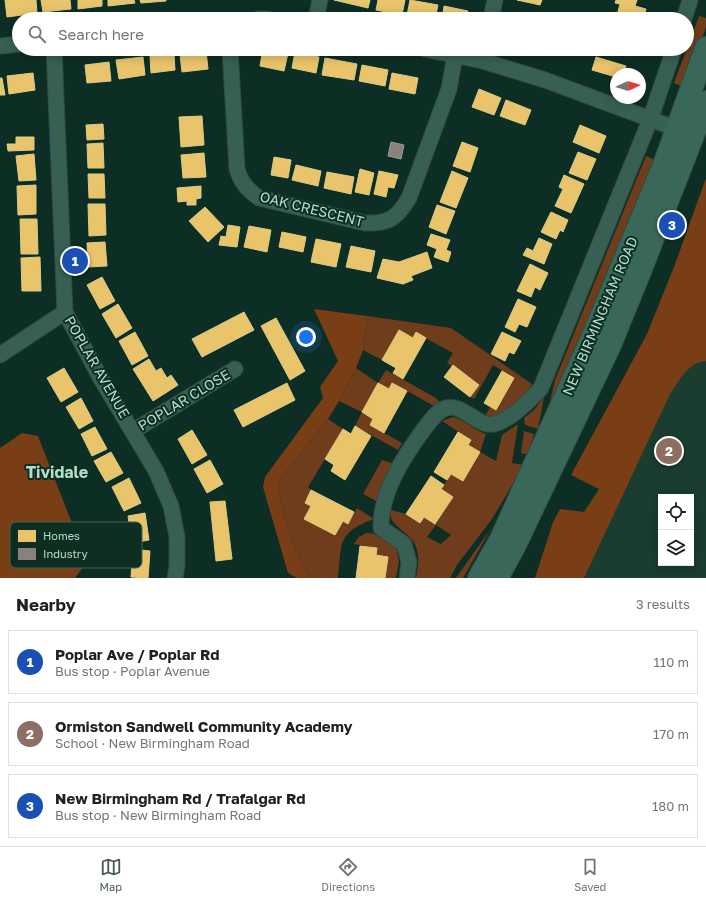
<!DOCTYPE html>
<meta charset="utf-8">
<style>
body{margin:0;font-family:"Golos Text",sans-serif;background:#f6f6f6;color:#202124}
.controls{position:absolute;right:12px;bottom:12px;display:grid;overflow:hidden;border-radius:0px;box-shadow:0 2px 10px #0003}
.controls button{width:36px;height:36px;display:grid;place-items:center;padding:0;border:0;border-bottom:1px solid #e0e0e0;background:#fff;color:#202124;font:20px sans-serif}
.compass{position:absolute;left:610px;top:68px;width:36px;height:36px;border-radius:50%;background:#fff;box-shadow:0 2px 10px #0003;rotate:86deg}
.you{position:absolute;left:306px;top:337px;width:14px;height:14px;margin:-10px;border:3px solid #fff;border-radius:50%;background:#1a73e8;box-shadow:0 0 0 6px #1a73e833}
.badge{display:grid;place-items:center;width:26px;height:26px;border-radius:50%;background:#485b55;color:#fff;font-size:13px;font-weight:700}
.pin{position:absolute;translate:-50% -50%;border:2px solid #fff;box-shadow:0 1px 4px #0006}
.list{margin:0;padding:0;list-style:none}
h2{display:flex;justify-content:space-between;align-items:center;height:52px;margin:0;padding:0 16px;font-size:17px}
h2 small{font-size:13px;font-weight:400;color:#757577}
.list li{display:grid;grid-template-columns:26px 1fr auto;gap:12px;align-items:center;box-sizing:border-box;height:64px;margin:0 8px 8px;padding:0 8px;border:1px solid #e0e0e0;border-radius:0px}
.list b{display:block;font-size:15px;white-space:nowrap}
.list p{margin:0;font-size:13px;white-space:nowrap;color:#757577}
.list em{font-size:13px;font-style:normal;color:#757577}
.icon{flex:none;width:22px;height:22px;fill:none;stroke:currentColor;stroke-width:2;stroke-linecap:round;stroke-linejoin:round}
.map{position:relative;flex:none;width:706px;height:578px;overflow:hidden}
.search{position:absolute;background:#fff;box-shadow:0 2px 10px #0003;left:12px;right:12px;top:12px;height:44px;display:flex;align-items:center;gap:10px;box-sizing:border-box;padding:0 14px;border-radius:22px;color:#757577;font-size:15px}
.sheet{height:268px;background:#fff}
nav{display:flex;justify-content:space-around;align-items:center;box-sizing:border-box;height:56px;border-top:1px solid #e0e0e0;background:#fff;font-size:11px;color:#757577}
nav a{display:grid;justify-items:center;gap:2px}
nav .on{color:#485b55}
.map>svg:first-child{display:block}
.built{fill:#1a3d30;fill-rule:evenodd}
.green{fill:#6f3d1c;fill-rule:evenodd}
.forest{fill:#793e15}
.homes{fill:#e9c46a;stroke:#d8cc87}
.industry{fill:#8a817c;stroke:#969d94}
.lines{fill:none;stroke-linecap:round;stroke-linejoin:round}
.street-casing{stroke:#304a41;stroke-width:17}
.highway-casing{stroke:#304a41;stroke-width:24}
.street{stroke:#375f53;stroke-width:15}
.highway{stroke:#39675a;stroke-width:22}
.labels{text-anchor:middle;stroke-width:4;stroke-linejoin:round;paint-order:stroke}
.street-label{font-size:14px;fill:#b2dfcc;stroke:#0e2e22}
.quarter-label{font-size:16px;font-weight:bold;fill:#b2dfcc;stroke:#0e2e22}
.key{fill:#0e2e22;stroke:#3f6355;stroke-width:1}
.key-label{font-size:11px;fill:#b2dfcc}
</style>
<div class="map">
<svg width="706" height="578" viewBox="0 0 706 578">
<rect width="100%" height="100%" fill="#0d2e24"/>
<path class="built" d="M706 284V578H568ZM661 497H691V563H661Z"/>
<path class="green" d="M699 16 706 18V27L685 88 674 83Z
M646 156 655 160 544 427 555 380Z
M367 316 451 328 532 384C527 393 505 413 495 416 493 417 489 416 486 415L490 407 496 410 514 378 493 365 474 399 470 397 479 385 447 363 453 353 416 333 413 338 399 330 382 360 363 350Z
M356 368 378 383 386 370 436 398 439 402 434 406 393 383 389 389 378 384 362 412 373 419 370 425 402 443 398 450 355 426 362 412 339 401Z
M544 397 538 429 525 425 524 418 534 410Z
M453 417C465 420 474 430 486 434L480 452 496 461 502 435 518 424 512 463 524 465 492 519 457 565 450 578H416C418 568 420 557 416 547 412 532 386 526 391 510L406 514 420 523 424 517 436 524 453 497 441 489 451 474 480 452 468 445 471 440 442 421ZM436 525 451 535 441 544 427 537Z
M328 419 343 429 308 487 311 490 305 502 311 506 304 519 335 535 343 521 348 523 357 508 374 519C337 533 342 542 338 578H312C296 562 279 505 278 482Z
M524 431 534 434 529 455 521 453Z
M382 460 392 463 378 502 363 494Z
M492 527 463 578H456Z
M366 533C377 533 387 541 396 547L399 561 396 578H385L388 557 376 555 377 548 354 544 359 537Z"/>
<path class="forest" d="M706 178V361C688 362 679 381 670 394L584 578H535L553 522 560 509 584 512 599 489 571 475 647 334 674 267Z
M314 309 367 316 363 350 356 368 339 401 328 419 278 482C279 505 296 562 312 578H297L288 573 263 487 265 477 323 398 320 387 338 361Z
M22 433 38 436 87 562 75 578H0V448Z"/>
<path class="homes" d="M5 0H36L37 13 7 17Z
M41 0H70L71 9 43 12Z
M78 0H102V6L78 9Z
M108 0H134L135 3 108 6Z
M140 0H166V1L141 3Z
M334 0H370L368 8Z
M378 0H405L402 15 376 10Z
M410 0 438 5 435 19 407 15Z
M517 0H542L540 5Z
M616 0H637L635 6 646 9 643 19H616L620 4 615 3Z
M444 6 468 11 466 19H442Z
M263 49 288 53 284 71 260 66Z
M605 49H621L620 55 604 51Z
M206 51 208 69 182 72 180 54Z
M295 52 319 57 316 73 292 68Z
M174 54 175 70 151 73 150 56Z
M143 57 145 75 119 79 116 60Z
M596 57 626 66 624 74H616V77L592 70Z
M325 58 357 64 354 80 322 75Z
M109 62 111 81 87 83 85 65Z
M362 65 388 70 385 86 359 81Z
M33 73 35 90 9 94 7 76Z
M392 73 418 78 415 94 389 89Z
M0 78H2L5 95H0Z
M479 89 501 98 494 115 472 107Z
M506 100 531 110 525 125 500 116Z
M202 116 204 145 181 147 179 117Z
M103 124 104 139 87 140 86 125Z
M580 125 606 136 599 153 573 142Z
M16 137H34V150L8 151 7 144H16Z
M462 142 478 148 470 172 453 166Z
M103 143 104 168H88L87 144Z
M578 152 596 159 587 180 569 173Z
M204 153 206 177 183 178 181 155Z
M34 154 36 180 19 181 16 156Z
M274 157 291 160 288 178 271 175Z
M296 165 321 171 318 186 292 180Z
M360 169 374 173 369 195 355 192Z
M379 171 398 175 394 188 388 187 386 197 374 194Z
M452 171 468 178 456 208 440 202Z
M327 172 354 177 351 194 324 188Z
M88 174H104L105 198H89Z
M564 175 584 184 571 213 555 206 563 189 559 187Z
M36 185V214L18 215 17 186Z
M201 186V198L196 199V205H187V201L178 202 177 188Z
M88 204H105L106 235 89 236Z
M437 205 455 211 446 234 429 227Z
M205 207 224 227 208 242 189 221Z
M551 212 568 220 563 232 560 230 556 239 541 232Z
M20 219H37L38 254H21Z
M228 225 240 227 237 247 219 245 221 236 226 237Z
M249 226 271 230 267 252 244 247Z
M282 232 306 237 303 252 279 247Z
M431 234 450 240 446 250 451 252 448 262 434 257 437 249 427 245Z
M539 238 552 244 544 264 523 255 527 248 533 251Z
M316 239 341 244 336 267 311 262Z
M105 242 107 266 88 267 87 243Z
M351 246 375 251 371 272 346 267Z
M427 252 432 268 411 276 413 280 403 284 399 262Z
M40 257 41 291H22L21 258Z
M383 259 399 262 403 284 377 278Z
M530 264 548 273 540 290 535 287 531 297 517 291Z
M102 277 115 301 100 309 87 285Z
M518 299 536 307 527 327 519 324 515 332 505 327Z
M118 304 132 328 116 338 102 314Z
M244 312 254 330 202 357 192 339Z
M276 318 305 371 290 380 261 326Z
M399 330 413 338 416 332 426 338 403 379 393 373 396 368 382 360Z
M135 332 148 356 132 365 119 341Z
M502 332 521 341 514 354 509 352 505 361 491 354Z
M149 359 156 371 161 368 167 378 171 375 178 385 153 401 133 369Z
M453 365 479 385 470 397 444 377Z
M64 368 78 392 61 402 47 378Z
M502 371 514 378 496 410 484 403Z
M287 383 295 400 243 427 234 410Z
M378 383 389 389 392 383 407 391 384 433 370 425 373 419 362 412Z
M81 398 93 421 79 429 66 407Z
M355 426 371 436 345 480 331 471 334 465 325 459 343 429 351 434Z
M95 427 107 449 92 456 81 434Z
M192 430 207 455 192 464 178 439Z
M458 432 471 440 468 445 480 452 463 481 451 474 447 480 434 472Z
M111 452 123 473 106 482 94 461Z
M210 460 223 484 207 493 194 469Z
M431 476 444 485 441 489 453 497 435 524 424 517 420 523 406 514Z
M129 478 141 503 124 511 112 487Z
M311 490 354 512 348 524 343 521 335 535 304 519 311 506 305 503Z
M225 501 232 559 216 561 210 502Z
M145 513 149 540 132 543 128 516Z
M360 546 377 548 376 555 388 557 385 578H356Z
M133 549 150 551 148 578 131 577Z"/>
<path class="industry" d="M391 142 404 145 401 159 388 156Z"/>
<g class="lines">
<g class="street-casing">
<path id="street" d="M258 19H268
M316 19 320 0
M491 19 495 0
M684 19 690 0
M0 46 19 44
M54 49 65 312 101 379 156 471 171 506 177 537V566L175 578
M230 49 237 169C241 183 248 190 259 198L365 223C389 224 397 218 409 198L449 89 455 55
M424 49 483 61 545 80 677 129
M0 355 65 312
M133 431 235 369
M407 578 409 562 404 544 381 528C380 493 404 456 424 429 430 422 436 411 446 408 453 406 460 409 466 413 472 416 480 423 487 424 503 428 531 399 541 388L650 120 674 49"/>
</g>
<g class="highway-casing">
<path id="highway" d="M479 578 501 539 596 329 664 165 706 48
M497 578 515 545 610 345 639 274 706 102"/>
</g>
<use href="#street" class="street"/>
<use href="#highway" class="highway"/>
</g>
<g class="labels">
<g class="street-label">
<text transform="translate(312 209) rotate(14)" y="5">OAK CRESCENT</text>
<text transform="translate(600 316) rotate(-67)" y="5">NEW BIRMINGHAM ROAD</text>
<text transform="translate(97 367) rotate(60)" y="5">POPLAR AVENUE</text>
<text transform="translate(184 400) rotate(-31)" y="5">POPLAR CLOSE</text>
</g>
<g class="quarter-label">
<text x="57" y="478">Tividale</text>
</g>
</g>
<rect x="10" y="522" width="132" height="46" rx="6" class="key"/>
<rect x="18" y="530" width="18" height="12" fill="#e9c46a"/>
<rect x="18" y="548" width="18" height="12" fill="#8a817c"/>
<g class="key-label">
<text x="43" y="540">Homes</text>
<text x="43" y="558">Industry</text>
</g>
</svg>
<div class="controls">
<button><svg class="icon" aria-label="locate" viewBox="0 0 24 24"><circle cx="12" cy="12" r="6"/><path d="M12 2v4M12 18v4M2 12h4M18 12h4"/></svg></button>
<button><svg class="icon" aria-label="layers" viewBox="0 0 24 24"><path d="M12 4l9 5-9 5-9-5zM3 14l9 5 9-5"/></svg></button>
</div>
<svg class="compass" viewBox="-18 -18 36 36"><path d="M0-13l5 13h-10z" fill="#e53935"/><path d="M0 13l5-13h-10z" fill="#757577"/></svg>
<div class="you"></div>
<div class="pin badge" style="left:75px;top:261px;background:#1a4fb4">1</div>
<div class="pin badge" style="left:669px;top:451px;background:#8d6e63">2</div>
<div class="pin badge" style="left:672px;top:225px;background:#1a4fb4">3</div>
<div class="search"><svg class="icon" aria-label="search" viewBox="0 0 24 24"><circle cx="10" cy="10" r="6"/><path d="M15 15l6 6"/></svg>Search here</div>
</div>
<section class="sheet">
<h2>Nearby<small>3 results</small></h2>
<ul class="list">
<li><span class="badge" style="background:#1a4fb4">1</span><div><b>Poplar Ave / Poplar Rd</b><p>Bus stop · Poplar Avenue</p></div><em>110 m</em></li>
<li><span class="badge" style="background:#8d6e63">2</span><div><b>Ormiston Sandwell Community Academy</b><p>School · New Birmingham Road</p></div><em>170 m</em></li>
<li><span class="badge" style="background:#1a4fb4">3</span><div><b>New Birmingham Rd / Trafalgar Rd</b><p>Bus stop · New Birmingham Road</p></div><em>180 m</em></li>
</ul>
</section>
<nav>
<a class="on"><svg class="icon" aria-label="map" viewBox="0 0 24 24"><path d="M3 6l6-2 6 2 6-2v14l-6 2-6-2-6 2zM9 4v14M15 6v14"/></svg>Map</a>
<a><svg class="icon" aria-label="directions" viewBox="0 0 24 24"><path d="M12 3l9 9-9 9-9-9zM9 14v-3h6M13 9l2 2-2 2"/></svg>Directions</a>
<a><svg class="icon" aria-label="saved" viewBox="0 0 24 24"><path d="M7 4h10v16l-5-4-5 4z"/></svg>Saved</a>
</nav>
